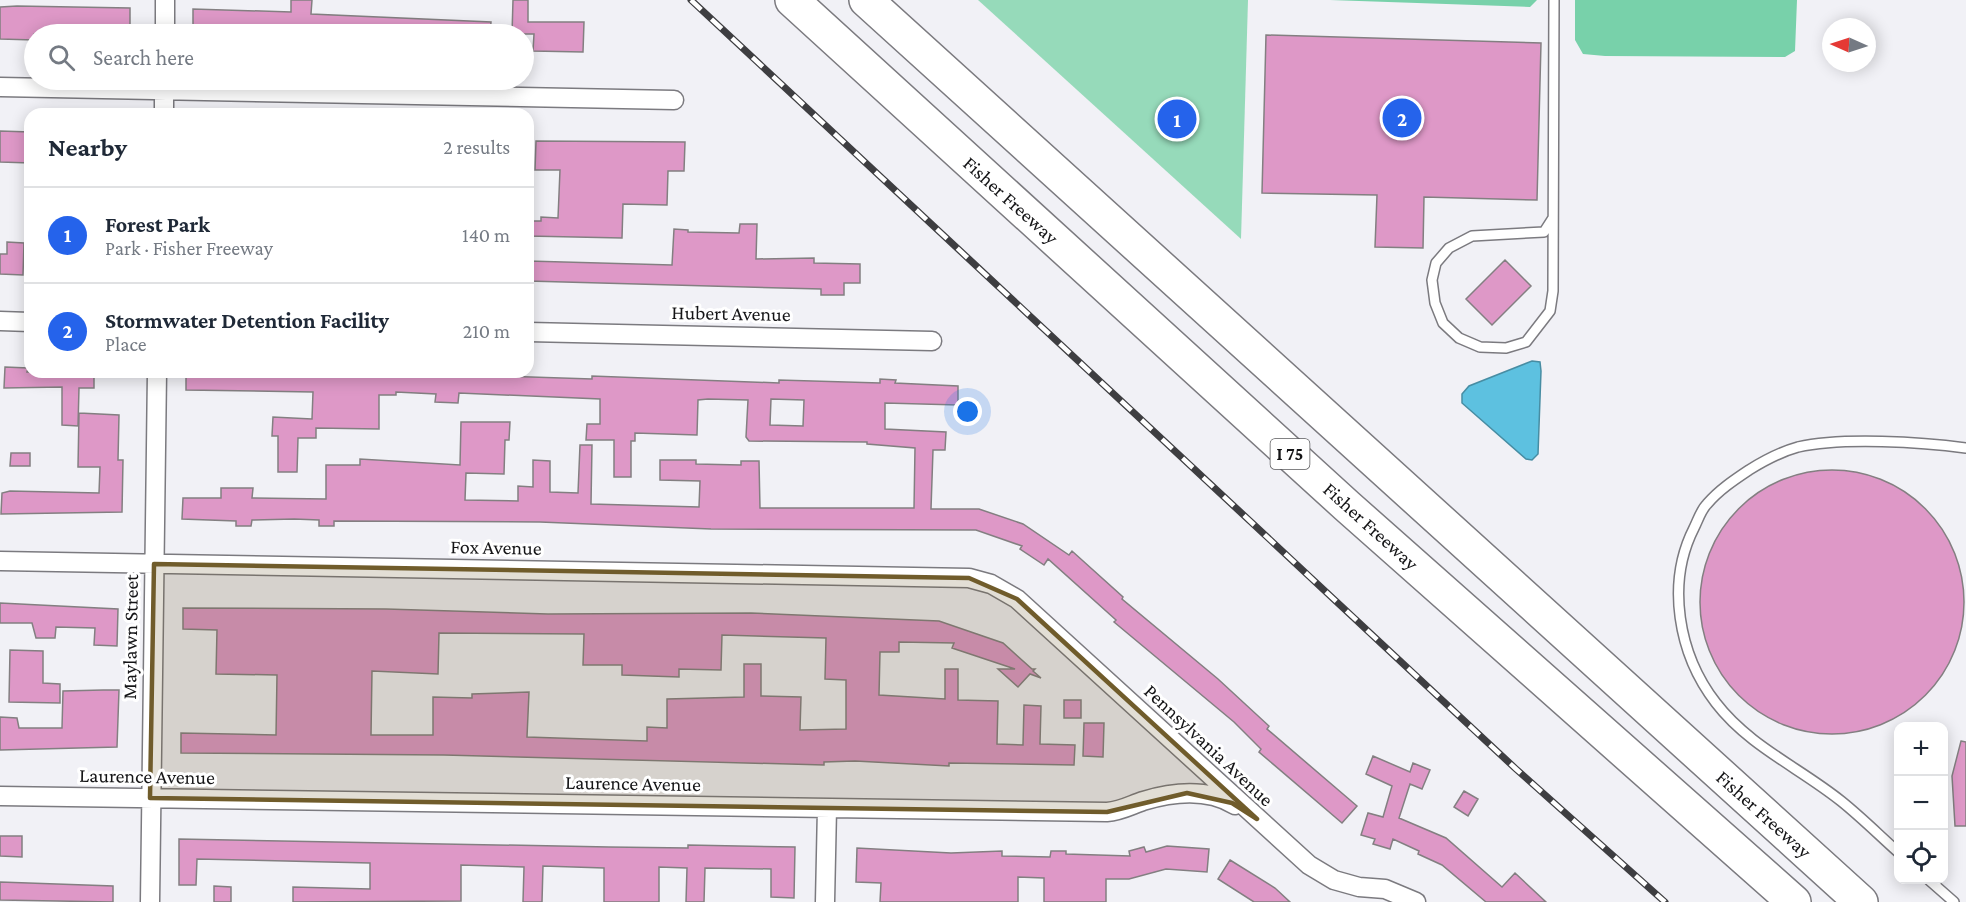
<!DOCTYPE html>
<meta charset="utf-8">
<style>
body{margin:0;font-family:"Crimson Pro",serif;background:#f2f2f3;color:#1f2937}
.controls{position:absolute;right:18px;bottom:18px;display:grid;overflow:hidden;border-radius:12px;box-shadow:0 3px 15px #0003}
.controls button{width:54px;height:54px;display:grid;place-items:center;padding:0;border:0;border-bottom:2px solid #e0e1e3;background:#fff;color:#1f2937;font:30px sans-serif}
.compass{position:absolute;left:1822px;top:18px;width:54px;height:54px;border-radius:50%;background:#fff;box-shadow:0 3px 15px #0003;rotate:273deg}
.you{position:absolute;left:968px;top:412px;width:21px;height:21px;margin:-15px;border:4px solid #fff;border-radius:50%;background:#1a73e8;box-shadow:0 0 0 9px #1a73e833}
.badge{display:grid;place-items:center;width:39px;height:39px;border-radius:50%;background:#2563eb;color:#fff;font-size:20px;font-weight:700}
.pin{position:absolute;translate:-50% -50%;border:3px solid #fff;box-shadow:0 2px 6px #0006}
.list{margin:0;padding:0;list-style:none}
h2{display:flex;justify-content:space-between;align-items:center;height:78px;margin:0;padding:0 24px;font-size:26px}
h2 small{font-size:20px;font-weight:400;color:#747a83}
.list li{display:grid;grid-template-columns:39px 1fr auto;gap:18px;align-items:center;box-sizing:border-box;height:96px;padding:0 24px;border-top:2px solid #e0e1e3}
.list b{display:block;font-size:22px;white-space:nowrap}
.list p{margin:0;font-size:20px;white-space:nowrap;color:#747a83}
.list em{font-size:20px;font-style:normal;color:#747a83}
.icon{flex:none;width:33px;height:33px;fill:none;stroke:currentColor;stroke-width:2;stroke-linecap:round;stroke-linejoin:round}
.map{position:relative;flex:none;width:1966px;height:902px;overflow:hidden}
.search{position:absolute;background:#fff;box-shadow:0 3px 15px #0003;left:24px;top:24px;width:510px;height:66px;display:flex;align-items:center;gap:15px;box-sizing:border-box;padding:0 21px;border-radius:33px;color:#747a83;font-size:22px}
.panel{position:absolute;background:#fff;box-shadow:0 3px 15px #0003;left:24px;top:108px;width:510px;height:270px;border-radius:18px}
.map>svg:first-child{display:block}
.green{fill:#96daba}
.forest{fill:#78d1aa}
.water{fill:#5dc1e0;stroke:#478da3;stroke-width:1.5}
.building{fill:#de98c7;stroke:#837f81;stroke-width:1.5;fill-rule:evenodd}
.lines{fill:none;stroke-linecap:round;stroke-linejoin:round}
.lane-casing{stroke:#7b7a7f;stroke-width:12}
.street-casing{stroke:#7b7a7f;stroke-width:21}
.highway-casing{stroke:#7b7a7f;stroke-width:36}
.lane{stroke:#fff;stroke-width:9}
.street{stroke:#fff;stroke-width:18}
.highway{stroke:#fff;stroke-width:33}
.rail-casing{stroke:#3e3e41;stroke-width:7}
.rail{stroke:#fff;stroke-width:4.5;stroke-dasharray:14;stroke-linecap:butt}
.marked{fill:#705c2b;fill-opacity:0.2;stroke:#705c2b;stroke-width:4.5;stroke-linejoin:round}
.labels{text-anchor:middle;stroke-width:6;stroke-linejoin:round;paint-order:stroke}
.shield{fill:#fff;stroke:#5a5a5c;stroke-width:1.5}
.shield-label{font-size:18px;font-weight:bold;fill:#141416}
.street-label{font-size:20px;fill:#141416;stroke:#fff}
</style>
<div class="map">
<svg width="1966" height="902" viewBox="0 0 1966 902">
<rect width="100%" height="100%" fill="#f1f1f6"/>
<path class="green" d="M978 0H1248L1241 239Z"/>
<path class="forest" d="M1330 0H1537L1530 7Z
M1575 0H1797L1795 51 1785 57 1605 56 1583 54 1575 40Z"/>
<path class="water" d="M1532 361 1540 362 1541 371 1538 454 1532 460 1526 459 1462 403V394L1469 386Z"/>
<path class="building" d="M291 0H312L311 14 491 22 490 34H193V9L291 12Z
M513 0H528V22H584L583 52 533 51 534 34H512Z
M17 6 130 8V34H34V40L0 39V7Z
M1266 35 1541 43 1537 200 1424 197 1423 248 1375 247 1377 195 1262 193Z
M0 131 30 132V163L0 162Z
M536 141 685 142 684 171H668L667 205 623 204 622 238 528 236V221H541V217L558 218 560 170H535Z
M740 224H757L756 259 814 258V263L860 264V283H844V295H821V289L528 281V261L672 265 674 229 688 230V232L739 233Z
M7 242 24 243 23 275 0 274V254H7Z
M1505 260 1531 286 1492 325 1466 299Z
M5 367 28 368 27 372H94V388H79L78 426 62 425V387L4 388Z
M186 372 343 373 404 376V373L592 379V376L779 383V380L880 383V379L896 380 895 383 958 386V405L885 403V429L946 432 945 450H933L931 509H979L1023 524 1069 555 1072 551 1123 597 1122 599 1218 679 1269 726 1267 729 1357 806 1342 823 1259 752 1261 749 1234 722 1114 622 1116 620 1048 559 1044 565 1020 549 1022 546 976 530 711 529 540 522 334 521V526H319V520L294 519 252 520 251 526H236V521L182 519 183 498H221V488H253L252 498 326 499V465H360V459L460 465 461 422H510L509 440H505L504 474 466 473 465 500 518 501V486L533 487V460L550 461V492L578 493 580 445H592L591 504 699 507 700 481 660 480V460H696V464L741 465V461H759L760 508H914L915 448 867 444V442L749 441 746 437 748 400 708 399 698 400 697 435 635 433V441H631V477H614V440H586L587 424H600V399L459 393 458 403 435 402 436 394 396 392V395H379V429L316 428V438H298L297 472H278V436H272L273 417 312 419 313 392 186 390ZM771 399 804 400 803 426 770 425Z
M79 413 119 415 118 460H123L122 512 1 514 2 493 10 491 99 493 100 467H78Z
M11 453H30V466H10Z
M1700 602a132 132 0 1 1 264 0a132 132 0 1 1-264 0Z
M0 603 118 609 117 646 94 645 95 628 56 627 55 638H36L32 623H0Z
M183 608 386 609 548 614 751 613 939 621 1003 643 1032 669H1035L1033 671 1041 678 1030 674 1018 687 998 669H1015L952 648 954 643 899 642V652H880L879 695 945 699V669H958V700L998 701 997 744 1023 745 1024 705 1041 706 1040 744 1075 745 1074 765 949 763V766L855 761 824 762V765L444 755 181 753V733L276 735 277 675 216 674 217 630 183 629ZM439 633 584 634 583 665H622V675L679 677V669L721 670 722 635 826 638 825 679 846 680V729L800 730 801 697 761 696V664H744V697L667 699V728L647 727V741L527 737 529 692 472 694V698L433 697V735H371L372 671 438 674Z
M10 650 43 651V683L60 684V703L9 702Z
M103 690H119L117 747 0 750V717L17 718 19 728H62L63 691Z
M1064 700H1081V718H1064Z
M1084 723H1104L1103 757 1083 756Z
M1961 741 1966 742V826H1955L1952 776Z
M1373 756 1410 772 1413 763 1430 770 1422 789 1410 784 1399 818 1446 838 1502 887 1515 873 1546 902H1486L1442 865 1418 854 1419 851 1393 839 1390 849 1373 844 1375 839 1361 835 1368 813 1383 817 1392 786 1366 774Z
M1464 791 1478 799 1468 816 1454 807Z
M0 836H22V857L0 856Z
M179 839 609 847 688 848V845L795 847 794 898 771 897V869L705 868 704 902H686L687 868 659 867V902H604V868L543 866 542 902H523L524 867 461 865V901L293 902V887L370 889V863L197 859 196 885H179Z
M1167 846 1209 849 1207 872 1166 869 1129 879H1106V902H1044V878L1018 877V902H880L881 883 856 882 857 848 951 853 1002 851V856L1050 857 1051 851H1066V854L1130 856 1129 851 1144 847 1146 852Z
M1230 860 1275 888 1290 902H1254L1218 879Z
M0 882 113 886V902L0 900Z
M214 886 231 887V902H214Z"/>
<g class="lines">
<g class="lane-casing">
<path id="lane" d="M1553 218 1544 232 1472 236 1449 248 1436 263 1432 280 1435 303 1443 323 1459 338 1480 347 1506 348 1526 342 1550 311 1553 291 1554 0
M1898 852C1879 835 1861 817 1841 801 1800 768 1749 746 1716 703 1678 654 1666 583 1694 528 1698 520 1701 510 1707 504 1719 490 1734 480 1749 470 1765 460 1780 452 1798 447 1842 437 1922 442 1966 448
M1929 880 1954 902"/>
</g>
<g class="street-casing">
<path id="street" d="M165 34V0
M0 87 674 100
M164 114V80
M0 321 30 322
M528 332 932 341
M0 561 969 578 991 584 1017 599 1309 865 1334 880 1359 887 1385 889 1416 902
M0 796 1107 812C1121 811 1131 805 1143 801 1173 792 1207 788 1235 805
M150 902 157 372
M825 902 827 808"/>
</g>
<g class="highway-casing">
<path id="highway" d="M792 0 1347 506 1794 902
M866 0 1861 902"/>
</g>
<use href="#lane" class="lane"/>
<use href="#street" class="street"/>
<use href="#highway" class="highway"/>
<g class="rail-casing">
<path id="rail" d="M691 0 1516 769 1665 902"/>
</g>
<use href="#rail" class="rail"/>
</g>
<path class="marked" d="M154 564 969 578 1017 599 1257 819 1232 803 1187 793 1107 812 150 798Z"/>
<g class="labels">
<rect class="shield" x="1270.5" y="439" width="39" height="30" rx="4.5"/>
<g class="shield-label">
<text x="1290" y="460">I 75</text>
</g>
<g class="street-label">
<text transform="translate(1011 200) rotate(42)" y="7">Fisher Freeway</text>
<text transform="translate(731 313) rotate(1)" y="7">Hubert Avenue</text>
<text transform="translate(1371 526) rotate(42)" y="7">Fisher Freeway</text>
<text transform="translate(496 547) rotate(1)" y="7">Fox Avenue</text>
<text transform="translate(130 637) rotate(-89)" y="7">Maylawn Street</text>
<text transform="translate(1209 745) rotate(43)" y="7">Pennsylvania Avenue</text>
<text transform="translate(147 776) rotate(1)" y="7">Laurence Avenue</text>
<text transform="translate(633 783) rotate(1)" y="7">Laurence Avenue</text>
<text transform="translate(1764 814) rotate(42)" y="7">Fisher Freeway</text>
</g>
</g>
</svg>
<div class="controls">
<button>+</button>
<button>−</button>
<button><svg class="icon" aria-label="locate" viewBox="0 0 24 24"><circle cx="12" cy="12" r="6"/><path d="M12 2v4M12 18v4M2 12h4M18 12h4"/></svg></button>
</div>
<svg class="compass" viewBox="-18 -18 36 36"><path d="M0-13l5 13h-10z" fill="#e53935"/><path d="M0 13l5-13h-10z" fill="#747a83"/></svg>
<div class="you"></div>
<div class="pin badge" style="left:1177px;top:119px">1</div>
<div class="pin badge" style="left:1402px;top:118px">2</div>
<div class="search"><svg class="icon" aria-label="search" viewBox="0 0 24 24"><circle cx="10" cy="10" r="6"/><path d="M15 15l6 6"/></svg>Search here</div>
<section class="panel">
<h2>Nearby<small>2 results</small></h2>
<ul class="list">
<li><span class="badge">1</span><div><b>Forest Park</b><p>Park · Fisher Freeway</p></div><em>140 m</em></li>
<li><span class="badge">2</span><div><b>Stormwater Detention Facility</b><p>Place</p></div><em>210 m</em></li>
</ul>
</section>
</div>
